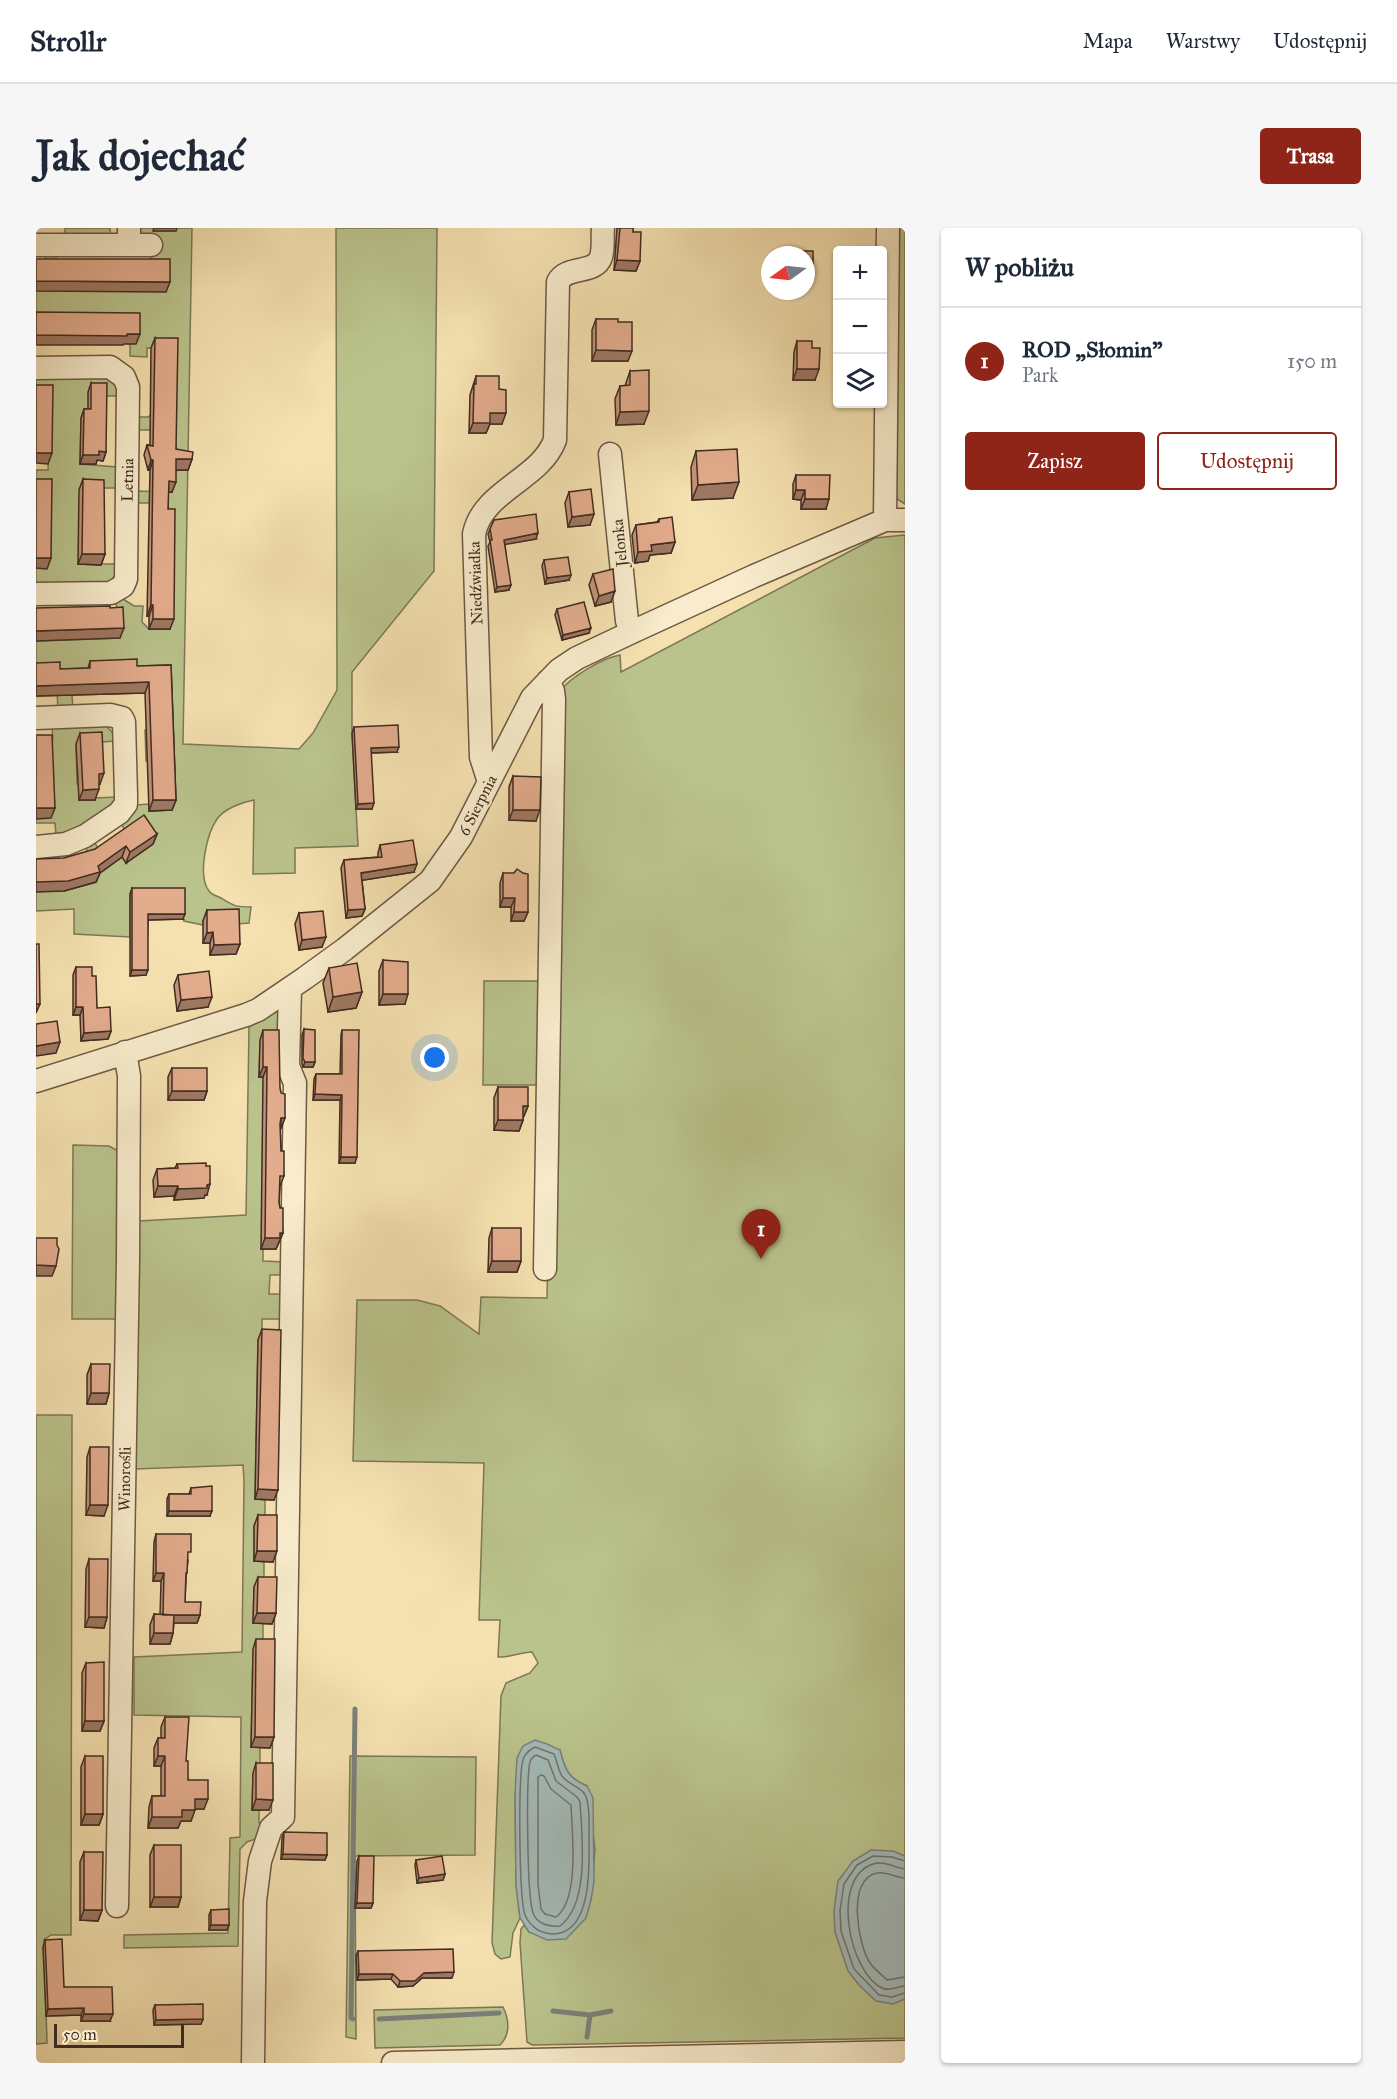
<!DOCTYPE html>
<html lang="pl">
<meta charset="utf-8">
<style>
body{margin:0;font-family:"IM FELL Great Primer",serif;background:#f6f6f7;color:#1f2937}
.controls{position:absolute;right:18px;top:18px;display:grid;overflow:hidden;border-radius:6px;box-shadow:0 2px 4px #0004}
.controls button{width:54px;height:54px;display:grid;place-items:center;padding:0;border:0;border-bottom:2px solid #e0e1e3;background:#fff;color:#1f2937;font:30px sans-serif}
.compass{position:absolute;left:725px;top:18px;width:54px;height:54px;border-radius:50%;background:#fff;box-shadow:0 2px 4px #0004;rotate:255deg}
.scale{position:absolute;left:18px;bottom:15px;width:130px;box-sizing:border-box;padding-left:6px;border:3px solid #402c20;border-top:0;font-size:16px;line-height:21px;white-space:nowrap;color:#402c20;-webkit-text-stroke:4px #f8eccc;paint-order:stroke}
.you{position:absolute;left:399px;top:830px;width:21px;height:21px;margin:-15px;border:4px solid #fff;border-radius:50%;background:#1a73e8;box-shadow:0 0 0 9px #1a73e833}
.badge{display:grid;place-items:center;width:39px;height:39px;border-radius:50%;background:#8f2418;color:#fff;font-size:20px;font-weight:700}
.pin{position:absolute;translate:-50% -50px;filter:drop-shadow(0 2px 3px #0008)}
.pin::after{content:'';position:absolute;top:32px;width:21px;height:18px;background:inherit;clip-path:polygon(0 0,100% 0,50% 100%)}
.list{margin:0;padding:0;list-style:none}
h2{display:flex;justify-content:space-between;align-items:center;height:78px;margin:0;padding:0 24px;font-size:26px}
h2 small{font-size:20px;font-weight:400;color:#747a83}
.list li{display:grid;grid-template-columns:39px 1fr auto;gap:18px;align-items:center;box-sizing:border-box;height:108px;padding:0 24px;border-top:2px solid #e0e1e3}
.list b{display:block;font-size:22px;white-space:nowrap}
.list p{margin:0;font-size:20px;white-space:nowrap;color:#747a83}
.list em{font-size:20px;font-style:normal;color:#747a83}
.actions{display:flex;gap:12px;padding:18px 24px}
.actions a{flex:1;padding:14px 0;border:2px solid #8f2418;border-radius:6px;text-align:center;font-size:21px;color:#8f2418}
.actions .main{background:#8f2418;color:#fff}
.icon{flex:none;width:33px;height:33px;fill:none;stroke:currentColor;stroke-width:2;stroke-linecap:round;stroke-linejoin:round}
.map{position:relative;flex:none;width:869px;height:1835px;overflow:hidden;border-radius:6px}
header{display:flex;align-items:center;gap:36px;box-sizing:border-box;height:84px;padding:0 30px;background:#fff;border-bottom:2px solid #e0e1e3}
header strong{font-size:28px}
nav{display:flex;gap:33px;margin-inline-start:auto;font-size:21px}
.intro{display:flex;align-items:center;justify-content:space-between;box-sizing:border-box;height:144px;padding:0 36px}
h1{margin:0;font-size:42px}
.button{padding:15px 27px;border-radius:6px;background:#8f2418;color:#fff;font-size:21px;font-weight:700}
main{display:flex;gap:36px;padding:0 36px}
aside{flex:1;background:#fff;border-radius:6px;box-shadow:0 2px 4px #0004}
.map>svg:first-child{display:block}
.green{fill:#bac38c;stroke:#7d7856;stroke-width:1.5}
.water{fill:#a3bab8;stroke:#7b817b;stroke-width:1.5}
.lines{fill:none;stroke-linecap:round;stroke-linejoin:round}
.shore{stroke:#72736c;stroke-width:1.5}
.stream{stroke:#7b817b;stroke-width:5}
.minor-casing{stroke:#6d5944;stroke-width:25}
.minor{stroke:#f8eccc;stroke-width:22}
.wall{fill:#c39479;stroke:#402c20;stroke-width:1.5}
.shaded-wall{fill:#9f7863;stroke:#402c20;stroke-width:1.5}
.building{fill:#e3ac8d;stroke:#402c20;stroke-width:1.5}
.labels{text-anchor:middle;stroke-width:4.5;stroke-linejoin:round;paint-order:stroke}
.street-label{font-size:16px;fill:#402c20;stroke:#f8eccc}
</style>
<header>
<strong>Strollr</strong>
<nav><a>Mapa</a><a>Warstwy</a><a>Udostępnij</a></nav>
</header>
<div class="intro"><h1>Jak dojechać</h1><a class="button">Trasa</a></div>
<main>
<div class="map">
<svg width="869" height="1835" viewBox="0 0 869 1835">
<rect width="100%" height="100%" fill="#f5e1b0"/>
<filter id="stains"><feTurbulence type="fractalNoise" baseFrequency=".00333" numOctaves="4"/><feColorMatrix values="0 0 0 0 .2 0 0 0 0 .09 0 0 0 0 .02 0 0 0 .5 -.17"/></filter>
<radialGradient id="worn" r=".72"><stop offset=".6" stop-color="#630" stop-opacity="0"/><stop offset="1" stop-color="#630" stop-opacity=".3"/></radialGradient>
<path class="green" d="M29 0H74V8L29 9Z
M102 0H117L118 3H140V0H156L147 516 263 521 277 505 301 462 300 0H401L398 343 316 444V505L322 618 259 620V645L217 646 218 572C206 574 188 581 181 591 171 605 161 648 173 663 176 667 181 668 185 670 198 678 199 679 215 679L213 695 200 696 167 693V697L148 693 147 691 94 666V709L38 706V681L0 683V664L9 641 8 625H21L25 639 60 654 49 616 57 612 73 638 86 629 91 635 90 603 83 593 100 577 113 576 114 583 136 582 112 533H110L109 502H111L131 447 36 467 37 481 22 482 20 445H0V413L84 410V389L79 373 84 369 98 378H107L106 394 113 401H134L128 275H98V263L136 264V202H98V189H112L120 183 138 120H111V129L94 128V116L0 94V63H10L9 24 20 25V56L115 38V11L105 9Z
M858 0H869V276L861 271 856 246Z
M0 148 71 149 78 152 83 168H68L51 190H45L44 236 81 239V260H65V336H80V346L74 354 0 359V242H12L14 168 0 167Z
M869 307V1810L496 1817 491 1814 484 1715 485 1701 488 1697 493 1704 555 1672 559 1621 551 1558C532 1550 529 1542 524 1522L479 1565 480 1657 484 1690 477 1705 474 1729 465 1731 459 1726 456 1715 465 1468 470 1455 494 1445 502 1435 496 1424C484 1424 474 1430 462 1429L464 1392H443L448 1235 317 1233 321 1072H381L404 1078 443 1106 445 1069 511 1070 524 463C535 449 566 430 584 427L585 444 839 310Z
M70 498 78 506 79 513 40 516 41 556 59 570 81 569 80 573C59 589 45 601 20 607L19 595H0V513L17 512 16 499Z
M448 753H503V857H447Z
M247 780 246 804 224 813 223 849H228L227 1033 249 1034 248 1047H234L233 1066H247V1091H226V1112H222L219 1271 229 1272V1298H218V1333L228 1334V1359L218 1360 217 1395H227V1421L217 1422 215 1519H224V1545L217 1546 216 1582H223V1595L228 1596V1608L211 1614 204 1621 202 1718 88 1720V1707L192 1705 194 1610 204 1609 205 1489 98 1487V1429L206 1424 208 1253 207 1237 99 1241 103 993 210 987 213 799Z
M37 917 73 918 82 923 81 1091H36Z
M0 1187H36L35 1707H15L8 1712 11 1815 0 1816Z
M314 1528 440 1529 439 1627 319 1628 320 1811 310 1809Z
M467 1779C473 1791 475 1806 464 1817L339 1820 338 1782Z"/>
<path class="water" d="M499 1512 511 1516 524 1522C529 1542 532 1550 551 1558L557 1570 558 1654 555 1672 550 1690 530 1711 511 1712 493 1704 484 1690 480 1658 479 1565 481 1530 487 1518Z
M835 1622 857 1623 869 1628V1771L857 1776 840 1773 823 1757 812 1743 799 1704 798 1683 802 1653 817 1633Z"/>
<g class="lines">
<path class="shore" d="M499 1519 518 1526C521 1533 522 1542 526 1548 533 1558 549 1559 551 1572 554 1583 553 1597 553 1609 553 1636 557 1704 518 1706 511 1706 501 1703 497 1698 494 1696 490 1690 489 1687 483 1669 482 1550 487 1532 489 1525 493 1522 499 1519Z
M500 1527 512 1532 520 1553 541 1569 544 1574C546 1608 554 1676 524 1698 513 1699 501 1696 497 1685 491 1668 490 1551 494 1534 495 1530 497 1529 500 1527Z
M505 1547 508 1548 515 1561 535 1577C536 1604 544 1672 520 1689L509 1686 505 1681 502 1656V1549Z
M869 1633 856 1629 837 1628 821 1637 808 1656 804 1683 805 1703 818 1741 843 1767 856 1769 869 1765
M869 1641C859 1640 848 1632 837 1636 794 1650 813 1744 846 1760 854 1764 861 1758 869 1758
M869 1650C860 1650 851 1643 841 1645 810 1651 822 1717 834 1735 838 1741 845 1746 851 1752L869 1749"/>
<path class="stream" d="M517 1783 554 1787
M317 1791 315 1790 319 1481
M343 1791 463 1785
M551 1809 554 1787 575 1783"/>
<g class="minor-casing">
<path id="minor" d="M0 17H93V0
M93 17H115
M0 140 74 139 88 149 92 159 90 351 87 358 75 365 0 366
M574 226 591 393 596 404
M849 292 852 0
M0 490 74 487 86 490 88 494 90 567V576L83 585 49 608 30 616 0 619
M453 554 445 529 438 306C447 262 504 252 519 212L522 54C530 37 559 47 565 29 568 20 566 9 567 0
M0 853 210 787 222 782 269 750 309 721 394 653 425 609 496 470 523 442 541 430 596 404 718 348 849 292H869
M509 1041 518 471 517 463 512 453
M81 1678 92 1032 93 848 89 824
M217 1835 219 1673 224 1633 235 1600 247 1589 259 855 252 838 254 761
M357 1835 869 1824"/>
</g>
<use href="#minor" class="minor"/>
</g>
<path class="wall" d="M581 0H597V4L604 33 600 43 578 42Z
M560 91 582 94 592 133H556V102Z
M119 110 140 221 156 231 152 242H140L136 264H132L134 401H113V388H111L114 242H112L108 227 111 217H114L115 120Z
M761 113 779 152H757L758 124Z
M594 143 608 196 580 197 579 171 584 158H589Z
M440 148 463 161 466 196H454L450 205H433L434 167Z
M55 155 70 224 67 233 61 232 60 236H44L45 190 48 181H52V164Z
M660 223 697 270 656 272 655 239Z
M760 247 790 281H765V272L757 271V256Z
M47 251 69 326 65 337 42 336 43 262Z
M533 264 554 297 532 299 529 275Z
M623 291 639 314 635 325 614 327 612 333 599 335 596 307 600 297 621 294Z
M458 292 500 311 469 316 473 362 459 364 452 318 454 314 452 306Z
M508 332 533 352 509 356 506 338Z
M557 346 575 374 559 378 553 357Z
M521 381 553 405 526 412 519 387Z
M54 433 101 438 135 437 140 572 136 582 113 583 109 465 0 468V435L24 441 52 440Z
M318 499 361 524 335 525 336 581H320L316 505Z
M44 505 64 556H63L59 572H43L40 516Z
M477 548 500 593 473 592V559Z
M121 606 117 616 90 635 86 629 64 645 60 654 28 663V630Z
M344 617 378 644 326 652 329 681 326 688 310 690 305 640 308 632 342 629V625Z
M467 645 492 684 488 693H475V679H464V655Z
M96 660 147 691 112 692 110 747 94 748V666Z
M171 682 204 716 200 726 174 727V715H167V693Z
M263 685 286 719 263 722 259 696Z
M347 732 369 776 343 777V743Z
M40 739 56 748 61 780 75 803 72 811 45 813 44 787H37V747Z
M293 740 326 764 320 780 292 784 287 755Z
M142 747 172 779 141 783 138 757Z
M268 801 279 834 277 839H267L266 836V807Z
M227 802 244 901 245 923 248 948 244 958 243 974 247 1005 240 1021H225L227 849H223L224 812Z
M306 802 319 935H303L304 872H277L278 851 280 846H304L305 807Z
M136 840 171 863 168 872H132V849Z
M462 859 492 878 488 888H487V892L483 903 458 902V870Z
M141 936 171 967H169L168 970 138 972V968L118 969 117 952 121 941 139 940Z
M456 1000 485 1033 481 1044H452L453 1010Z
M226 1101 238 1272 219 1271 222 1112Z
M55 1136 73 1165 70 1176H51V1147Z
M54 1219 68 1288 50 1287 51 1229Z
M155 1260 174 1288H131V1271L133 1266H153Z
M222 1287 237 1334 218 1333V1298Z
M120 1306 152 1332 150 1350 149 1374 164 1387 161 1395H138L137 1405 134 1416H114V1397L118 1386 124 1387 125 1353H117L118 1314Z
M53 1331 71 1389 68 1400 49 1399 50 1341Z
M222 1349 240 1385 236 1396 217 1395 218 1359Z
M220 1411 238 1509 234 1520 215 1519 217 1421Z
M50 1435 68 1493 64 1503H46V1445Z
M129 1489 150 1533 152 1552 168 1581H159L155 1593H145L142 1600H112L113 1579 116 1568H125V1538H118V1520L122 1510H125V1499Z
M49 1528 67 1586 63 1597H45V1539Z
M220 1535 233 1582H216L217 1545Z
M248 1604 291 1627 289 1632 245 1631 246 1610Z
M118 1617 145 1669 142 1679H114V1627Z
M48 1624 66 1682 62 1693 44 1692V1634Z
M323 1628 337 1675 335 1680H319L321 1633Z
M380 1632 409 1646 407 1652 381 1655 379 1637Z
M175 1682 193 1697 191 1702H173V1687Z
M9 1712 28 1759 74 1793H45V1787L10 1788 7 1719Z
M322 1723 416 1750H386L377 1758 362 1759 355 1751 321 1752 320 1728Z
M119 1777 167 1791 165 1796 118 1797 117 1782Z"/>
<path class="shaded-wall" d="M118 0H141L140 3H117Z
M581 32 604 33 600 43 578 42Z
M770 44H777L773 54H770Z
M0 53 134 54 130 64 0 63Z
M104 106 100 116H88L87 117H0V107Z
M560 122 596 123 592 133H556Z
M761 141H783L779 152H757Z
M613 183 608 196 580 197 584 184Z
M454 185H470L466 196H454L450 205H433L437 195Z
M63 223 70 224 67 233 61 232 60 236H44L47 227Z
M0 225H16L12 236 0 235Z
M140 231H156L152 242H136Z
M115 232H117L114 242H112Z
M133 253 140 254 136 264H129Z
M703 254 697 270 656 272 662 257Z
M760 262H769L765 272 757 271Z
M769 271H793L790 281H765Z
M558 286 554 297 532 299 536 289Z
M502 305 500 311 466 317 468 312Z
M639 314 635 325 614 327 612 333 599 335 602 324 615 317Z
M46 326H69L65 337 42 336Z
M0 330H15L11 341 0 340Z
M535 347 533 352 509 356 511 350Z
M475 357 473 362 459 364 461 359Z
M579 363 575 374 559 378 563 368Z
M115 377H117L113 388H111Z
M117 391H138L134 401H113Z
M88 400 84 410 0 413V403Z
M555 400 553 405 526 412 527 407Z
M113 454 109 465 0 468V458Z
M363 519 361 524 333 525 335 520Z
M68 545 64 556H59L63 546Z
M63 561 59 572H43L47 562Z
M117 572H140L136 582 113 583Z
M338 575 336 581H320L322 576Z
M0 580H19L15 590 0 591Z
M477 582H504L500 593 473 592Z
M121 606 117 616 90 635 94 624Z
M90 618 86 629 64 645 60 654 28 663 0 664V654L62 638Z
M381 636 378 644 322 653 325 645Z
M467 670H479L475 679H464Z
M329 681 326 688 310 690 312 682Z
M478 684H492L488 693H475Z
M112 686H149L147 691 110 692Z
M177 704 174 715H167L171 705Z
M290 709 286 719 263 722 266 712Z
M204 716 200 726 174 727 178 717Z
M96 742H112L110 747 94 748Z
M326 764 320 780 292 784 297 769Z
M347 766H372L369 776 343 777Z
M176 769 172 779 141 783 145 772Z
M0 776H4L0 785Z
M40 779H47L44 787H37Z
M75 803 72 811 45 813 48 805Z
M24 814 20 825 0 828V818Z
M269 834H279L277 839H267Z
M227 839H231L227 849H223Z
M136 863H171L168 872H132Z
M279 866 306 867 304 872H277Z
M487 878H492L488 888H483Z
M245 890H249L245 901Z
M462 892H487L483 903 458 902Z
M305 929H321L319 935H303Z
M174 956 171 967H169L168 970 138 972 142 961Z
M122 958H142L138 968 118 969Z
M244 1005H247L240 1021H225L229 1010Z
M456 1033H485L481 1044H452Z
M0 1037 20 1038 16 1048H0Z
M55 1165H73L70 1176H51Z
M222 1261 242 1262 238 1272 219 1271Z
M54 1277H72L68 1288 50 1287Z
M133 1283H176L174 1288H131Z
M221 1323H241L237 1334 218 1333Z
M120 1345H128L125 1353H117Z
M221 1385H240L236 1396 217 1395Z
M127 1387H164L161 1395H124Z
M53 1389H71L68 1400 49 1399Z
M118 1405H137L134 1416H114Z
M49 1493H68L64 1503H46Z
M219 1509H238L234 1520 215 1519Z
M122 1528H129L125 1538H118Z
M159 1571H172L168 1581H155Z
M220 1571 237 1572 233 1582H216Z
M146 1582H159L155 1593H145L142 1600H112L116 1589Z
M49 1586H67L63 1597H45Z
M247 1626 291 1627 289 1632 245 1631Z
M409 1646 407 1652 381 1655 383 1650Z
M118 1669H145L142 1679H114Z
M321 1675H337L335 1680H319Z
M48 1682H66L62 1693 44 1692Z
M175 1697H193L191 1702H173Z
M418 1744 416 1750H386L377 1758 362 1759 364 1753 388 1745Z
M323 1746H357L355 1751 321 1752Z
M48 1780 45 1787 10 1788 12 1781Z
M48 1786H77L74 1793H45Z
M167 1791 165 1796 118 1797 120 1792Z"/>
<path class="building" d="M584 0H597V4H605L604 33 581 32Z
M764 23H777V44H770V27H764Z
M0 31H134V54L0 53Z
M0 84 104 85V106H91V108L0 107Z
M560 91H582V94H596V123L560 122Z
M119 110H142L140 221 157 224 156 231H140V254L133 253 132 281H139L138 391H117V377H115L117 232H115L111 217 117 218Z
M761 113H776V120H784L783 141H761Z
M613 142V183L584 184V158L594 157V143Z
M440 148H463V161L470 162V185H454V195H437L438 156H440Z
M55 155H71L70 224 63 223V227H47L48 181H55Z
M0 157H17L16 225H0Z
M701 221 703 254 662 257 660 223Z
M760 247H794L793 271H769V262H760Z
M0 251H16L15 330H0Z
M47 251 68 252 69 326H46Z
M555 261 558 286 536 289 533 264Z
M500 286 502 305 468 312 475 357 461 359 454 312H456L454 301 458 292Z
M636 289 639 314 615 317 616 323 602 324 600 297 623 294V291Z
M532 329 535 347 511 350 508 332Z
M577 341 579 363 563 368 557 346Z
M548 374 555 400 527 407 521 381Z
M74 378V380L87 379 88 400 0 403V380Z
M101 431V438L135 437 140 572H117L113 454 0 458V435L24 434V441L54 440V433Z
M362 497 363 519 335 520 338 575 322 576 318 499Z
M66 504 68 545 63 546V561L47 562 44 505Z
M0 507H16L19 580H0Z
M477 548 505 549 504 582H477Z
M108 587 121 606 94 624 90 618 62 638 64 644 32 653 0 654V631L28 630 59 621Z
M377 612 381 636 325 645 329 681 312 682 308 632 346 629 344 617Z
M481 641 487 645 492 646V684H478L479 670H467V645H478Z
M96 660H149V686H112V742H96Z
M203 681 204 716 178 717 177 704 171 705V682Z
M287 683 290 709 266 712 263 685Z
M0 716H3L4 776H0Z
M347 732 372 734V766H347Z
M321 735 326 764 297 769 293 740Z
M40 739H56V748H60L61 780 74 779 75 803 48 805 47 779H40Z
M173 743 176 769 145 772 142 747Z
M21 793 24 814 0 818V796Z
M268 801 279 802V834H269L267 830Z
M227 802H243L244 860 245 865 249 866V890H245L244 896 245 923H248V948H244L243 974 244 980H247V1005H244V1010H229L231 839H227Z
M306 802H323L321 929H305L306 867 279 866 280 846H306Z
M136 840H171V863H136Z
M462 859H492V878H487V892H462Z
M170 935V938H174V956L171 957V960L142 961V958H122L121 941 142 940 141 936Z
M456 1000H485V1033H456Z
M0 1010H21V1017L23 1021 20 1038 0 1037Z
M226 1101 245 1102 242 1262 222 1261Z
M55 1136H74L73 1165H55Z
M54 1219H73L72 1277H54Z
M176 1258V1283H133V1266H155V1260Z
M222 1287H241V1323H221Z
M120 1306H155V1324H152L151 1345H150L149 1374H165L164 1387H127L128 1345H120Z
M53 1331H72L71 1389H53Z
M222 1349H241L240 1385H221Z
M118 1386 138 1387 137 1405H118Z
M220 1411H239L238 1509H219Z
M68 1434V1493H49L50 1435Z
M129 1489H153L150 1533H152V1552H172V1571H159V1582H146V1589H116V1568H129V1528H122V1510H129Z
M49 1528H67V1586H49Z
M220 1535H237V1572L220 1571Z
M248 1604 291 1605V1627L247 1626Z
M118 1617H145V1669H118Z
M48 1624H67L66 1682H48Z
M323 1628H338L337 1675H321Z
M406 1628 409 1646 383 1650 380 1632Z
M193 1681V1697H175V1682Z
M26 1711 28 1759H76L77 1786H48V1780L12 1781 9 1712Z
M417 1721 418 1744 388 1745 379 1753H364L357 1746H323L322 1723Z
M167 1776V1791L120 1792 119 1777Z"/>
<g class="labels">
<g class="street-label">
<text transform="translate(91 252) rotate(-89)" y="6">Letnia</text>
<text transform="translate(583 315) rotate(-96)" y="6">Jelonka</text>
<text transform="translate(439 355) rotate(-92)" y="6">Niedźwiadka</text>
<text transform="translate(441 577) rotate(-63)" y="6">6 Sierpnia</text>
<text transform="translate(88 1251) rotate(-89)" y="6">Winorośli</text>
</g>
</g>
<rect width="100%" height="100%" filter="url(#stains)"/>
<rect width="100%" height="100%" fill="url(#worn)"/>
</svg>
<div class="controls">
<button>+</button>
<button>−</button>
<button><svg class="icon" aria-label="layers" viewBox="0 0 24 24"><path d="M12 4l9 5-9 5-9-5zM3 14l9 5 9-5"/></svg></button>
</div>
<svg class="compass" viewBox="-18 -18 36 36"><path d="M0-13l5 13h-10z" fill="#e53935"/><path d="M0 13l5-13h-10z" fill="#747a83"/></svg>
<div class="scale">50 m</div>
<div class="you"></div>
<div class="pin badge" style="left:725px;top:1031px">1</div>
</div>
<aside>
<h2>W pobliżu<small></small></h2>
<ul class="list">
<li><span class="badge">1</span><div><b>ROD „Słomin”</b><p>Park</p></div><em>150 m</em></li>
</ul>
<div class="actions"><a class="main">Zapisz</a><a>Udostępnij</a></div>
</aside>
</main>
